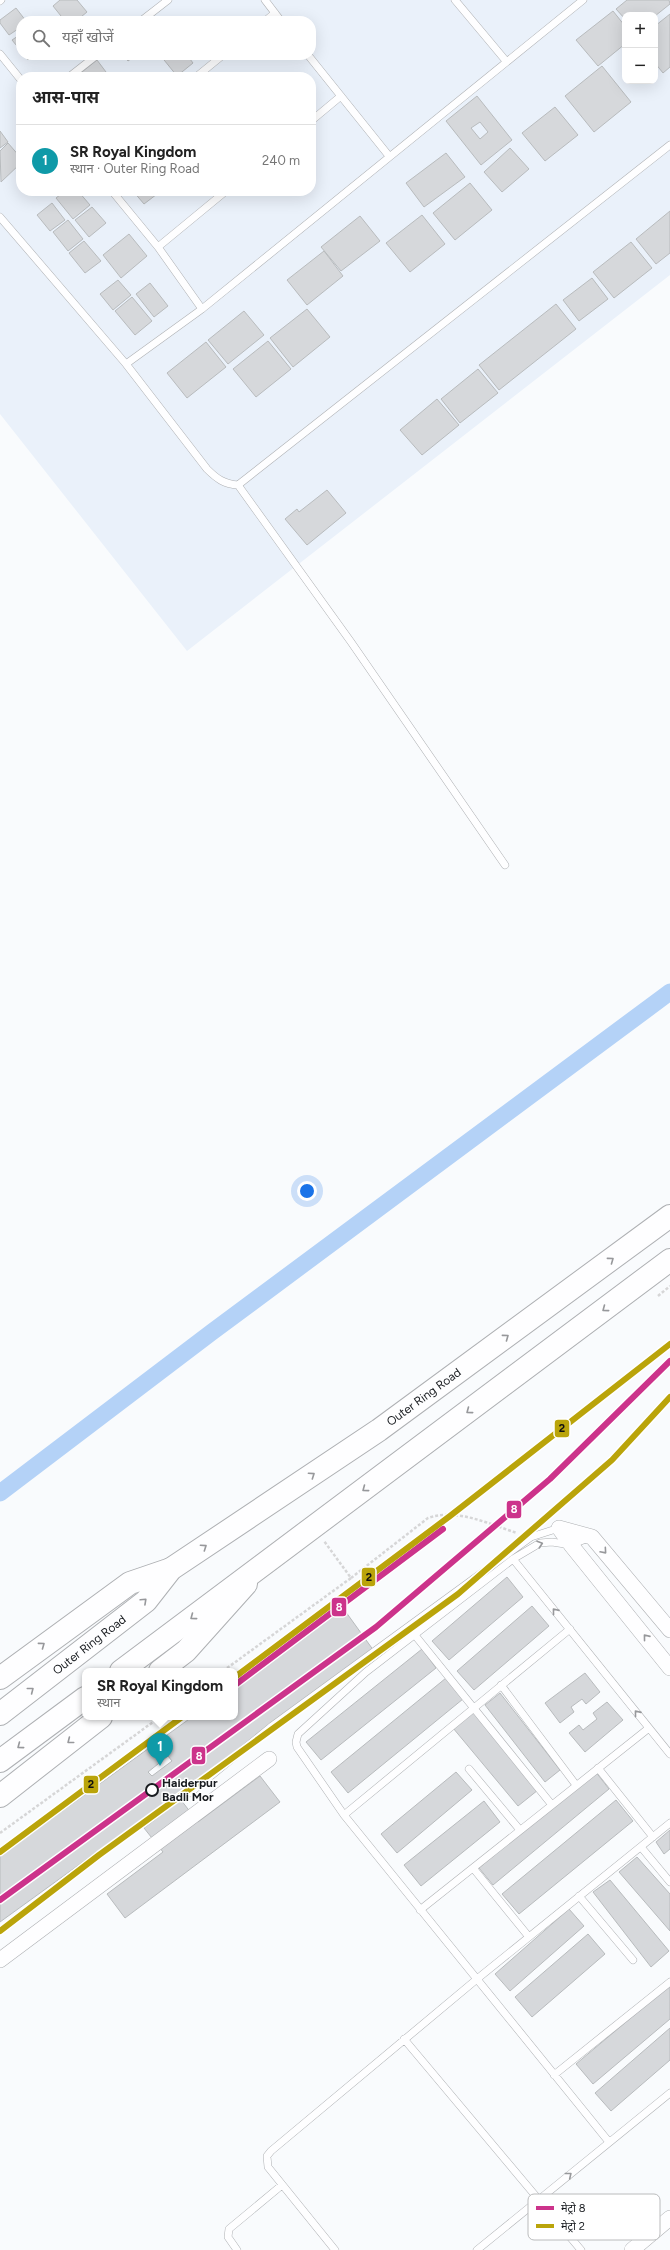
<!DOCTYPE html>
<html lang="hi">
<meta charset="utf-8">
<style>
body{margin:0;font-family:Figtree,"Noto Sans Devanagari",sans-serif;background:#f6f6f6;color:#222}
.controls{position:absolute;right:12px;top:12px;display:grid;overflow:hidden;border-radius:8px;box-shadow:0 4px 16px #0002}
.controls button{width:36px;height:36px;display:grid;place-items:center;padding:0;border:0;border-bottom:1px solid #e0e0e0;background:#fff;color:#222;font:20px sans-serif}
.you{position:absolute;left:307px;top:1191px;width:14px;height:14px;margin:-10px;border:3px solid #fff;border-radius:50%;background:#1a73e8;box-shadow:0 0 0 6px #1a73e833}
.badge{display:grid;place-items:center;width:26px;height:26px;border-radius:50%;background:#676a6d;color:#fff;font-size:13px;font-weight:700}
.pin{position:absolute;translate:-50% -33px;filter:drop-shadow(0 1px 2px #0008)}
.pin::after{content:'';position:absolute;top:21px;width:14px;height:12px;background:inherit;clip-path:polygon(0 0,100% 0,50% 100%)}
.popup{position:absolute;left:82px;top:1668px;width:156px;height:52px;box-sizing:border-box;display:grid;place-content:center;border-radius:8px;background:#fff;filter:drop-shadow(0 1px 3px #0005);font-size:13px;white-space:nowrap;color:#767676}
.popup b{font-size:15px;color:#222}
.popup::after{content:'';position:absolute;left:50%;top:100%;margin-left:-8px;border:8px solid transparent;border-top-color:#fff}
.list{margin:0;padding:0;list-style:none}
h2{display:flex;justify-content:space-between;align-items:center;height:52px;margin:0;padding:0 16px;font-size:17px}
h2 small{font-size:13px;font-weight:400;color:#767676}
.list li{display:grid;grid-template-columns:26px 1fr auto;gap:12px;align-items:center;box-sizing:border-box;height:72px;padding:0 16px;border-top:1px solid #e0e0e0}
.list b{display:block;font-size:15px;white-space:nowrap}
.list p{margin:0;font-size:13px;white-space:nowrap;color:#767676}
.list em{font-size:13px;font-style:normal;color:#767676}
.icon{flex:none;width:22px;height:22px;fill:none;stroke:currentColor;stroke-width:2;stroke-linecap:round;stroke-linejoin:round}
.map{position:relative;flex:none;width:670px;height:2250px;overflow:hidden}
.search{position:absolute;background:#fff;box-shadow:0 4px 16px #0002;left:16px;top:16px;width:300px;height:44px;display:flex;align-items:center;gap:10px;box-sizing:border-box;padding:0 14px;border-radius:16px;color:#767676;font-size:15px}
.panel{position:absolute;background:#fff;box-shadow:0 4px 16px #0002;left:16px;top:72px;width:300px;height:124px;border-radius:16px}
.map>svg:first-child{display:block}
.built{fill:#eaf1fa;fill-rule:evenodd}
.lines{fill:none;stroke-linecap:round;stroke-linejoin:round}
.canal{stroke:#b4d2f7;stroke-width:17}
.building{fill:#d6d8db;stroke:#b8bbbd;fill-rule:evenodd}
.service-casing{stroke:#aeb0b3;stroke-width:8}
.minor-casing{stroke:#aeb0b3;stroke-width:16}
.primary-casing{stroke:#aeb0b3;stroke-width:24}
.trunk-casing{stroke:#aeb0b3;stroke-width:24}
.path{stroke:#d6d6d7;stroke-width:2.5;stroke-dasharray:3 2;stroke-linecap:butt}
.service{stroke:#fefeff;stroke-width:7}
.minor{stroke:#fefeff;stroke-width:15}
.primary{stroke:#fefeff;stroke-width:22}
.trunk{stroke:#fefeff;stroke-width:22}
.metro-1-casing{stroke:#fff;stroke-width:9}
.metro-2-casing{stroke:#fff;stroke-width:9}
.metro-1{stroke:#cc338b;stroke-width:6}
.metro-2{stroke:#baa40a;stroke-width:6}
.oneway{stroke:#97989b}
.stop-dot{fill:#fff;stroke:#191c20;stroke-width:2}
.labels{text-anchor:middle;stroke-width:3;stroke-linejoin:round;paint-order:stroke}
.street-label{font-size:12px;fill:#191c20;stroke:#fff}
.stop-label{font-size:12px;font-weight:bold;fill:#191c20;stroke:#fff;text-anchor:start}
.key{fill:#fff;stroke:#babbbc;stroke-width:1}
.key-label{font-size:11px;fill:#191c20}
.line-badge{stroke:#fff;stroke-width:1.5}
.badge-label{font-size:11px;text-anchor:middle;font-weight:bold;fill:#fff}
.pale-badge-label{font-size:11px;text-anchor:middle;font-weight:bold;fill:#111}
</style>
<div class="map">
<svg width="670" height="2250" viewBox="0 0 670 2250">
<rect width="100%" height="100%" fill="#f9fbfd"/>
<path class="built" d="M0 0H670V275L187 651 0 414ZM625 15H655V81H625ZM21 21H311V55H21ZM21 77H311V191H21Z"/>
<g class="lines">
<path class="canal" d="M0 1493 212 1332 670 992"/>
</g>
<path class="building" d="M60 0H77L87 12 76 21H65L53 6Z
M627 0H669L670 4 655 16 625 15V19L616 9Z
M16 8 26 21H21V27L9 35 0 23V20Z
M613 11 625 26V44L598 66 576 40Z
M670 14V67L663 73 655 63V26Z
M21 34V51L12 40Z
M24 55H33L28 60Z
M123 55H136L128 61Z
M160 55H187L193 63 177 76Z
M97 60 109 76 77 77V76Z
M602 66 631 102 594 132 565 96Z
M477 96 512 140 481 165 446 121ZM480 122 488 132 480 139 471 128Z
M555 107 578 135 545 161 522 133Z
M0 131 8 142 0 148Z
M8 143 21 158V163L1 182 0 151Z
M510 148 529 169 502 192 484 172Z
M446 153 465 177 424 207 406 183Z
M470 183 492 210 455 240 433 213Z
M65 191H78L90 205 73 219 56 198Z
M133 191H161L144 204Z
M52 203 65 220 50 231 37 215Z
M92 207 106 223 89 237 75 220Z
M670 211V253L656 264 636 239Z
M422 215 445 244 410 272 386 243Z
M360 216 380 241 341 271 321 247Z
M68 220 83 239 68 251 53 232Z
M129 234 147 256 121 278 103 255Z
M84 241 101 261 85 273 69 253Z
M631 242 652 268 614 298 593 272Z
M324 251 343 276 307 305 287 280Z
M592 278 608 299 579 321 563 300Z
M118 280 131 295 113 310 100 294Z
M150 283 168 306 154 317 136 294Z
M132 297 152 321 135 335 115 311Z
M556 304 576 329 499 390 479 365Z
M307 309 330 337 293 367 270 338Z
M244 311 264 335 228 364 208 340Z
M268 341 291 369 256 397 233 369Z
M206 342 226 367 187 398 167 373Z
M478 369 498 393 460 423 441 399Z
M437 399 459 425 422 455 400 430Z
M327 490 346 513 307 545 285 519 297 509 299 512Z
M507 1577 523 1597 449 1660 432 1641Z
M532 1606 549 1626 474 1690 457 1671Z
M343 1608 374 1651 0 1922V1856L192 1717H235V1686Z
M422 1649 436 1668 321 1760 306 1742Z
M585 1673 600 1692 586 1704 582 1699 571 1707 574 1712 560 1723 545 1703Z
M446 1678 463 1699 348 1793 331 1772Z
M500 1693 560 1770 545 1782 485 1705Z
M607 1702 623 1720 585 1752 569 1733 579 1725 583 1730 597 1719 593 1713Z
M473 1712 538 1790 518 1806 453 1728Z
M168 1756 172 1761 152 1776 148 1772Z
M595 1771 609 1789 493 1885 479 1868Z
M456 1772 472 1790 397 1853 381 1834Z
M260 1776 280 1802 125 1918 107 1894 163 1852 144 1828 181 1800 198 1822Z
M616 1800 633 1821 519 1914 502 1894Z
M484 1801 500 1822 421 1886 404 1865Z
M670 1830V1849L664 1854 656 1842Z
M637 1857 670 1894V1931L619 1872Z
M610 1880 669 1951 651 1967 593 1892Z
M569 1909 584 1926 510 1991 495 1974Z
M588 1934 605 1954 532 2017 515 1997Z
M670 1985V2019L593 2084 576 2064Z
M670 2028V2060L611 2111 595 2093Z"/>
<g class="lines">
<g class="service-casing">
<path id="service" d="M265 0 281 21
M455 0 506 61
M0 1 1 0
M141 21 168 0
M265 21 275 13
M0 54 21 80
M308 55 389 156
M69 77 97 55
M196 77 223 55
M311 121 341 96
M112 191 158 247 202 309
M0 217 126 364 207 469C217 479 224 484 238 485L670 145
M158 247 226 191
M126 364 202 309 583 0
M238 485 351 642 505 865
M588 1538 571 1545 552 1542 540 1543 513 1559 366 1672 298 1734 296 1742 297 1747 344 1815 609 2142
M513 1559 670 1754
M414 1634 552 1805
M501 1685 576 1785
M598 1768 653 1837
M469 1769 520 1830
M190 1793 272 1726 531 1537 559 1528
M344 1815 570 1629
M641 1847 670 1882
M473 1868 529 1937
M579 1896 633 1960
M420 1910 649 1728
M404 2039 581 2250
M554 2075 670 1982
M237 2250 228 2237 229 2229 282 2185
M335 2250 268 2167 267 2156 271 2151 477 1979 670 1823
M477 2250 670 2093"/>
</g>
<g class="minor-casing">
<path id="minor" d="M559 1528 571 1545 670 1668
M559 1528 592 1537 670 1630
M0 1960 269 1759
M632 2250 670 2218"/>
</g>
<g class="primary-casing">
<path id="primary" d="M160 1671 186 1651 246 1584
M0 1678 130 1583 171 1569
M0 1796 101 1717"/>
</g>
<g class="trunk-casing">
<g id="trunk">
<path d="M121 1671 670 1260"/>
<path id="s1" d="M0 1714 146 1601 171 1569 379 1430 670 1216"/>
<path d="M0 1761 85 1698"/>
</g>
</g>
<path class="path" d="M658 1296 670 1286
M351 1578 428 1518C457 1508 489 1524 517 1533
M223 1671 351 1578 324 1541
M0 1833 160 1717"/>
<use href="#service" class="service"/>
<use href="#minor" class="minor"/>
<use href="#primary" class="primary"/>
<use href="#trunk" class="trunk"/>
<g class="metro-1-casing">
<path id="metro-1" d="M235 1685 443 1529
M0 1900 376 1627 550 1479 670 1361"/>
</g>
<g class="metro-2-casing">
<path id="metro-2" d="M235 1677 450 1516 670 1344
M0 1852 182 1717
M0 1931 99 1855 458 1594 612 1460 670 1397"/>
</g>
<use href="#metro-1" class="metro-1"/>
<use href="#metro-2" class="metro-2"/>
</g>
<defs><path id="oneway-chevron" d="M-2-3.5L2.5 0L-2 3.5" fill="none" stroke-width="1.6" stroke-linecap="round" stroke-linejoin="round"/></defs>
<g class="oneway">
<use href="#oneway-chevron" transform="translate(611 1260) rotate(-36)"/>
<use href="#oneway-chevron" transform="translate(605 1309) rotate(143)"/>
<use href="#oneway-chevron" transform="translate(506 1337) rotate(-36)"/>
<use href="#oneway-chevron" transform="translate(469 1411) rotate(143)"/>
<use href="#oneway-chevron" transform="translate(312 1475) rotate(-34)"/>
<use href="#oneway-chevron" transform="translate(365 1489) rotate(143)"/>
<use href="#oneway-chevron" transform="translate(540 1544) rotate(-18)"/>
<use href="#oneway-chevron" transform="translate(204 1547) rotate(-34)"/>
<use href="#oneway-chevron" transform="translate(604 1551) rotate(49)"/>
<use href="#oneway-chevron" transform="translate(144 1601) rotate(-43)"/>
<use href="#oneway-chevron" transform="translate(555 1611) rotate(-129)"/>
<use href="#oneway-chevron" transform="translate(193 1617) rotate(143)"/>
<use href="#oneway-chevron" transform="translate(646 1637) rotate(-129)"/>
<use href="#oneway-chevron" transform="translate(42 1645) rotate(-36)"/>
<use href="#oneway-chevron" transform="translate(31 1690) rotate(-38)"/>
<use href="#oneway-chevron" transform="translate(637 1713) rotate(-129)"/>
<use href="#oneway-chevron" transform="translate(70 1741) rotate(142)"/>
<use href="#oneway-chevron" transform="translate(20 1746) rotate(143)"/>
<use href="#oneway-chevron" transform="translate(569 2175) rotate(-39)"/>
</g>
<circle class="stop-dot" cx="152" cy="1790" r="6"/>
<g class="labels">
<g class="street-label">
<text dy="4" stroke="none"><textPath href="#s1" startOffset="531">Outer Ring Road</textPath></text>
<text dy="4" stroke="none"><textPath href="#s1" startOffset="113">Outer Ring Road</textPath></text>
</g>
<g class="stop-label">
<text x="162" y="1787">Haiderpur<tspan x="162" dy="14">Badli Mor</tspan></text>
</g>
</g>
<rect x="528" y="2194" width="132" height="46" rx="6" class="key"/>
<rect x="536" y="2206" width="18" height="4" fill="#cc338b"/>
<rect x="536" y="2224" width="18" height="4" fill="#baa40a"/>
<g class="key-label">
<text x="561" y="2212">मेट्रो 8</text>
<text x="561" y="2230">मेट्रो 2</text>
</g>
<g class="line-badge">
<rect x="554" y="1419" width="16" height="19" rx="4" fill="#baa40a"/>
<rect x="506" y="1500" width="16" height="19" rx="4" fill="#cc338b"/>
<rect x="361" y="1567" width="15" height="20" rx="4" fill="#baa40a"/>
<rect x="331" y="1597" width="16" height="20" rx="4" fill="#cc338b"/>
<rect x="191" y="1746" width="15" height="19" rx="4" fill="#cc338b"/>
<rect x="83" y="1775" width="16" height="19" rx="4" fill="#baa40a"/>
</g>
<g class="badge-label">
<text x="514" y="1513">8</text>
<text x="339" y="1611">8</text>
<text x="199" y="1760">8</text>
</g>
<g class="pale-badge-label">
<text x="562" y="1432">2</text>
<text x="369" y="1581">2</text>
<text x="91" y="1788">2</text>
</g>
</svg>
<div class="controls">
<button>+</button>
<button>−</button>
</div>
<div class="you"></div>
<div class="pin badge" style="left:160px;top:1766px;background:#0f9aa8">1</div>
<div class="popup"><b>SR Royal Kingdom</b>स्थान</div>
<div class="search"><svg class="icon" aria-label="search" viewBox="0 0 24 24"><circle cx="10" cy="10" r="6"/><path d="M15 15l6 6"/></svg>यहाँ खोजें</div>
<section class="panel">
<h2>आस-पास<small></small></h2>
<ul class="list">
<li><span class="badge" style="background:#0f9aa8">1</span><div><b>SR Royal Kingdom</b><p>स्थान · Outer Ring Road</p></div><em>240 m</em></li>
</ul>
</section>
</div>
